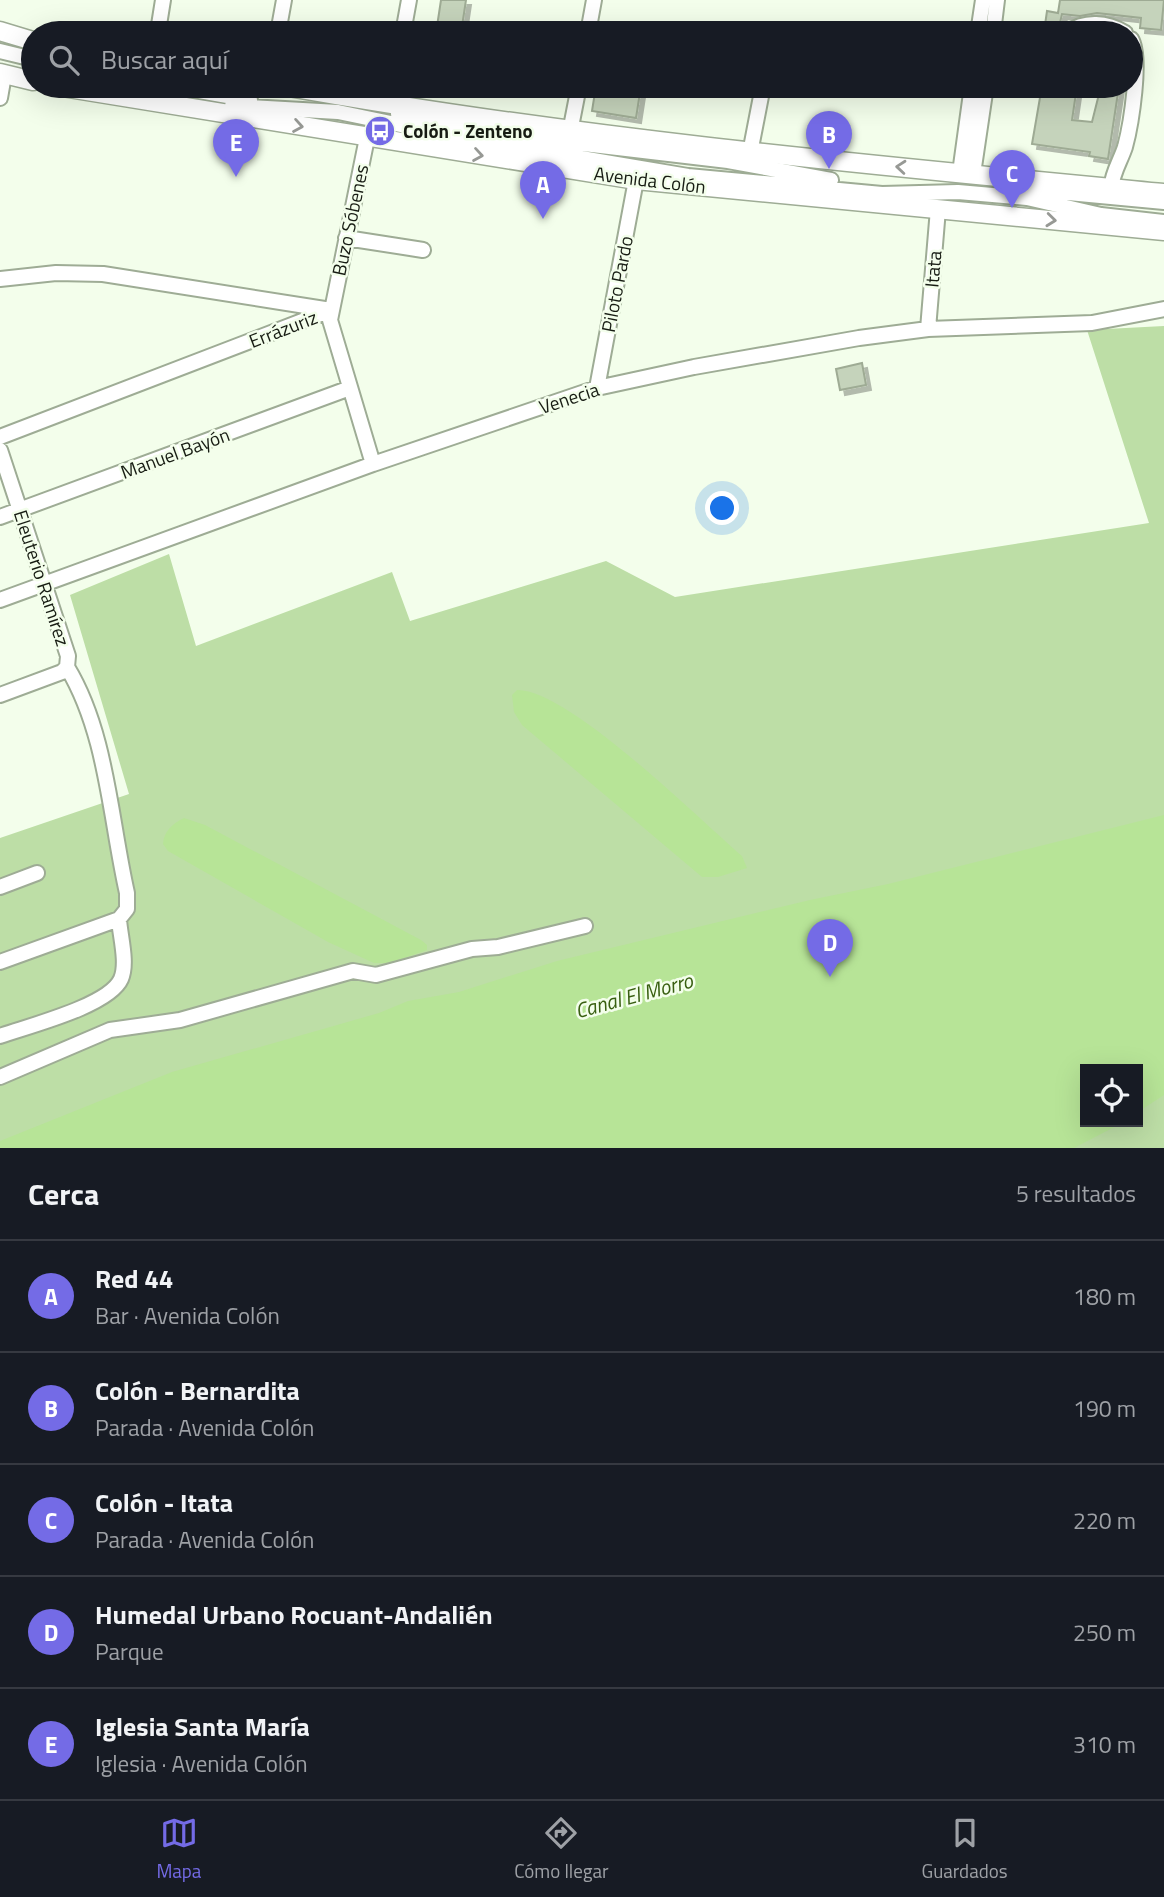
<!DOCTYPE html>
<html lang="es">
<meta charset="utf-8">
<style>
body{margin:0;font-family:"Titillium Web",sans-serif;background:#242831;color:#f1f3f6}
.controls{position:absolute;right:21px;bottom:21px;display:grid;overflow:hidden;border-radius:0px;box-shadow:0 7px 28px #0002}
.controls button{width:63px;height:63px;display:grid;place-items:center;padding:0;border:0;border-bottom:2px solid #363941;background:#171b24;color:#f1f3f6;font:35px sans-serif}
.you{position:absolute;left:723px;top:509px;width:24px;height:24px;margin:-18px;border:5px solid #fff;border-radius:50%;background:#1a73e8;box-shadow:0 0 0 10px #1a73e833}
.badge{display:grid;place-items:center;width:46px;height:46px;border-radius:50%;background:#746be6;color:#fff;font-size:23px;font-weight:700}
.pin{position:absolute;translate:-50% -58px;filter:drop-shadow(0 2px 4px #0008)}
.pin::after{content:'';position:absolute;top:37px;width:24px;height:21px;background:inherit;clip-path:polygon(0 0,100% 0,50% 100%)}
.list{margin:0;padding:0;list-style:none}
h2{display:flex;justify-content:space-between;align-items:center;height:91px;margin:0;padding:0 28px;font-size:30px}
h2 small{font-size:23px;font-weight:400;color:#9ea1a6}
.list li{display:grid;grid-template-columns:46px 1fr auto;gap:21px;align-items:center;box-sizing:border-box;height:112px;padding:0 28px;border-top:2px solid #363941}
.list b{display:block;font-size:26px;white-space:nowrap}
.list p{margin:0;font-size:23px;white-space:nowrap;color:#9ea1a6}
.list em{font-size:23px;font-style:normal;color:#9ea1a6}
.icon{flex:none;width:38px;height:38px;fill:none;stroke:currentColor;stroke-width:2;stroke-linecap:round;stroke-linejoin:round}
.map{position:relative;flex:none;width:1164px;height:1148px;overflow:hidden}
.search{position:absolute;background:#171b24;box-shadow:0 7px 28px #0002;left:21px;right:21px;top:21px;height:77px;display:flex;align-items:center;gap:18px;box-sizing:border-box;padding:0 24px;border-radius:38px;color:#9ea1a6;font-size:26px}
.sheet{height:651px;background:#171b24}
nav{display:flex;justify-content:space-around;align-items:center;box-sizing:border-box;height:98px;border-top:2px solid #363941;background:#171b24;font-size:19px;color:#9ea1a6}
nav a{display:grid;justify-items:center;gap:4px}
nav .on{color:#746be6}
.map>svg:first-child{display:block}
.green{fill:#bddea6;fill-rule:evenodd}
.water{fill:#b7e497}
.building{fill:#c5d3bb;stroke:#9eab94;stroke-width:2;filter:url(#shadow)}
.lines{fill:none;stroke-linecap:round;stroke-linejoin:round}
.minor-casing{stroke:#9eac95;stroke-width:18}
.major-casing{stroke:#9eac95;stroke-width:21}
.minor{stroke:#fff;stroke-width:14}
.major{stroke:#fff;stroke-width:18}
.oneway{stroke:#979995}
.labels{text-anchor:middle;stroke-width:5;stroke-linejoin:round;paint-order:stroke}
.poi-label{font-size:19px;font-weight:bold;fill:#171c13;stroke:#f3feeb;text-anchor:start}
.street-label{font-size:19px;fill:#171c13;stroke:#f3feeb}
.water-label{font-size:21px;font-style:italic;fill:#385f11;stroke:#f3feeb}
</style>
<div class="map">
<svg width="1164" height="1148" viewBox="0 0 1164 1148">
<defs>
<filter id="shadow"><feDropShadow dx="5" dy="5" stdDeviation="0" flood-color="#0004"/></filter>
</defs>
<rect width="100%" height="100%" fill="#f3feeb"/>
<path class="green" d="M1164 326V1148H0V838L129 794 70 595 169 554 196 646 392 572 410 621 606 561 675 597 1149 523 1087 330ZM1085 1069H1138V1122H1085Z"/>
<path class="water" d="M517 690C568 689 699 819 742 856L747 868 718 877H702L522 725 514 712 512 695Z
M1164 815V1095L1138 1112V1069H1085V1122H1124L1074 1148H0V1141L172 1072 379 1013 408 1001 459 992 557 961 810 900 888 884Z
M184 818 205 825 421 940 427 945V950L390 963H374L328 942 168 851 163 844C164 831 172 824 184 818Z"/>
<path class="building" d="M441 0H466L461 33H436Z
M1060 0H1164L1161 30 1140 28 1141 18 1097 13 1080 16 1062 14 1059 27 1045 25 1047 11 1058 13Z
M596 86H641L636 118 592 111Z
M1042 86H1077L1072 120 1092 122 1101 86H1119L1108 159 1089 156 1090 152 1032 144Z
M862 363 866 385 840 390 836 369Z"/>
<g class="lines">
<g class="minor-casing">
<path id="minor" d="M159 25 163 0
M278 33 284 0
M403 33 409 0
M588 33 594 0
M978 33 983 0
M993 33 997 0
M1067 33C1085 20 1107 22 1125 33
M0 51 33 59
M0 72 4 75 0 98
M171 86 250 100
M391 104 394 86
M232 106 338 112 463 138 688 176 882 194 958 192 1027 198 1101 215 1164 222
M398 114 567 142 728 161 831 180
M570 132 579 86
M367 138 330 320 373 464
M750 153 763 86
M960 173 972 86
M973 174 986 86
M1111 188C1113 171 1120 162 1125 147 1131 125 1142 57 1131 39
M1026 189 1164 202
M346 238 423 250
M0 279 56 273 103 274 331 310
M928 329 938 209
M597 388 636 180
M0 437 331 310
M0 450 68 656 67 667
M0 517 350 388
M0 600 373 464 597 388 694 367 859 338 928 329 1092 323 1164 309
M0 695 62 672 67 667
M0 887 37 873
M0 962 119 919
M0 1036C28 1026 109 1006 121 979 128 963 120 936 119 919L127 909V893C110 818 107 733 67 667
M0 1077 110 1030 180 1020 353 971 376 975 472 949 498 947 585 926"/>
</g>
<g class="major-casing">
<path id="major" d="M0 31 33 41
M0 73 33 81
M56 86 636 180 1164 231
M283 86C575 138 869 165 1164 193
M544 166 560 153 570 132"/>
</g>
<use href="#minor" class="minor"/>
<use href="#major" class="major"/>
</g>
<defs><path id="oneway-chevron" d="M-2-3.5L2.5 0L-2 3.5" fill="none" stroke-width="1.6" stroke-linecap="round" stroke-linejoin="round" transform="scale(1.75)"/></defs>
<g class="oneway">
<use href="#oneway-chevron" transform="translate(298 126) rotate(10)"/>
<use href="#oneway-chevron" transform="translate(478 155) rotate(9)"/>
<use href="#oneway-chevron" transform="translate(901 167) rotate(-175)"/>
<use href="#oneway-chevron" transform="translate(1051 220) rotate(6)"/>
</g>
<defs>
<g id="bus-disc" transform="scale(1.575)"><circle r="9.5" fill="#746be6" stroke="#f3feeb"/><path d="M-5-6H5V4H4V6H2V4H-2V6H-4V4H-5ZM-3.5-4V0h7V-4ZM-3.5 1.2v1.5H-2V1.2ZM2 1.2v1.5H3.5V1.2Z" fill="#fff"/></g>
</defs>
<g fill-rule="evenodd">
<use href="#bus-disc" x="380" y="131"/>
</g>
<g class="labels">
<g class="poi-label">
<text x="403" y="138">Colón - Zenteno</text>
</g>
<g class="street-label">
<text transform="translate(650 180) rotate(7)" y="7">Avenida Colón</text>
<text transform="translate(350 220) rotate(-78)" y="7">Buzo Sóbenes</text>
<text transform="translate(933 269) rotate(-85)" y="7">Itata</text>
<text transform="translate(617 284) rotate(-79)" y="7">Piloto Pardo</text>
<text transform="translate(283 329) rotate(-21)" y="7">Errázuriz</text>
<text transform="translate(569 398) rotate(-18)" y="7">Venecia</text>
<text transform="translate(175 453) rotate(-20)" y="7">Manuel Bayón</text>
<text transform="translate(42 578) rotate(72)" y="7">Eleuterio Ramírez</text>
</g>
<g class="water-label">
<text transform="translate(634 996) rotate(-15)" y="7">Canal El Morro</text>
</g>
</g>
</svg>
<div class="controls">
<button><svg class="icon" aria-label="locate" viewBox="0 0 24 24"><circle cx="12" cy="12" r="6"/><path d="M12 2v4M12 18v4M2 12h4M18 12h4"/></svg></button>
</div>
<div class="you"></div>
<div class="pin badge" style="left:543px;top:219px">A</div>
<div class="pin badge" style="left:829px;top:169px">B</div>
<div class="pin badge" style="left:1012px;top:208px">C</div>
<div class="pin badge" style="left:830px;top:977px">D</div>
<div class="pin badge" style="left:236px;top:177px">E</div>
<div class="search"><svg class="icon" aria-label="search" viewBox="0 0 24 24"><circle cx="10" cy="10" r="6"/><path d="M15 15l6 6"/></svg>Buscar aquí</div>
</div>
<section class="sheet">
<h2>Cerca<small>5 resultados</small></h2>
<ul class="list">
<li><span class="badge">A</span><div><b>Red 44</b><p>Bar · Avenida Colón</p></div><em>180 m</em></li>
<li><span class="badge">B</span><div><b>Colón - Bernardita</b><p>Parada · Avenida Colón</p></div><em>190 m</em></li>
<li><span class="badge">C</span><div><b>Colón - Itata</b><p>Parada · Avenida Colón</p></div><em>220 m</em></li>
<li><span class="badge">D</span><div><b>Humedal Urbano Rocuant-Andalién</b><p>Parque</p></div><em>250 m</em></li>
<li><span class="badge">E</span><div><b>Iglesia Santa María</b><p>Iglesia · Avenida Colón</p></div><em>310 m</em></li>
</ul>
</section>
<nav>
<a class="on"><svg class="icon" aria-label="map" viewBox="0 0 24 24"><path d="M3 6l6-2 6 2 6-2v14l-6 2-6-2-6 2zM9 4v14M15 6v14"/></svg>Mapa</a>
<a><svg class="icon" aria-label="directions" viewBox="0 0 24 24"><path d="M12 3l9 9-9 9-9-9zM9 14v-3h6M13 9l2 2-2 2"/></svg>Cómo llegar</a>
<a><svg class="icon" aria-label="saved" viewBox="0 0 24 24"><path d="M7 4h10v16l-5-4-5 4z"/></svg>Guardados</a>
</nav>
